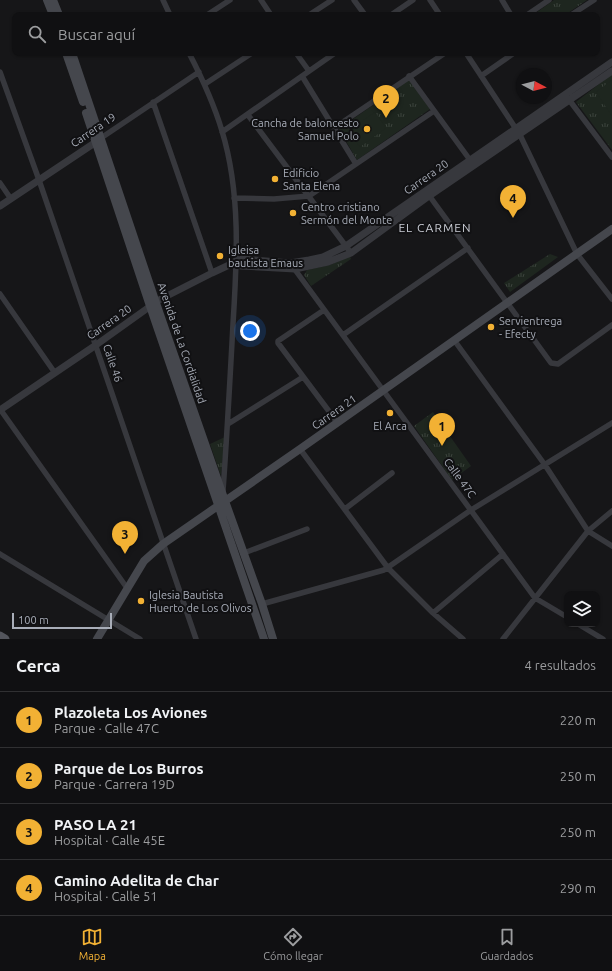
<!DOCTYPE html>
<html lang="es">
<meta charset="utf-8">
<style>
body{margin:0;font-family:Ubuntu,sans-serif;background:#1e1e20;color:#f1f3f6}
.controls{position:absolute;right:12px;bottom:12px;display:grid;overflow:hidden;border-radius:8px;box-shadow:0 1px 3px #0004}
.controls button{width:36px;height:36px;display:grid;place-items:center;padding:0;border:0;border-bottom:1px solid #303032;background:#101012;color:#f1f3f6;font:20px sans-serif}
.compass{position:absolute;left:516px;top:68px;width:36px;height:36px;border-radius:50%;background:#101012;box-shadow:0 1px 3px #0004;rotate:97deg}
.scale{position:absolute;left:12px;bottom:10px;width:100px;box-sizing:border-box;padding-left:4px;border:2px solid #a8adb8;border-top:0;font-size:11px;line-height:14px;white-space:nowrap;color:#a8adb8;-webkit-text-stroke:3px #111113;paint-order:stroke}
.you{position:absolute;left:250px;top:331px;width:14px;height:14px;margin:-10px;border:3px solid #fff;border-radius:50%;background:#1a73e8;box-shadow:0 0 0 6px #1a73e833}
.badge{display:grid;place-items:center;width:26px;height:26px;border-radius:50%;background:#f2b134;color:#111;font-size:13px;font-weight:700}
.pin{position:absolute;translate:-50% -33px;filter:drop-shadow(0 1px 2px #0008)}
.pin::after{content:'';position:absolute;top:21px;width:14px;height:12px;background:inherit;clip-path:polygon(0 0,100% 0,50% 100%)}
.list{margin:0;padding:0;list-style:none}
h2{display:flex;justify-content:space-between;align-items:center;height:52px;margin:0;padding:0 16px;font-size:17px}
h2 small{font-size:13px;font-weight:400;color:#9c9d9f}
.list li{display:grid;grid-template-columns:26px 1fr auto;gap:12px;align-items:center;box-sizing:border-box;height:56px;padding:0 16px;border-top:1px solid #303032}
.list b{display:block;font-size:15px;white-space:nowrap}
.list p{margin:0;font-size:13px;white-space:nowrap;color:#9c9d9f}
.list em{font-size:13px;font-style:normal;color:#9c9d9f}
.icon{flex:none;width:22px;height:22px;fill:none;stroke:currentColor;stroke-width:2;stroke-linecap:round;stroke-linejoin:round}
.map{position:relative;flex:none;width:612px;height:639px;overflow:hidden}
.search{position:absolute;background:#101012;box-shadow:0 1px 3px #0004;left:12px;right:12px;top:12px;height:44px;display:flex;align-items:center;gap:10px;box-sizing:border-box;padding:0 14px;border-radius:8px;color:#9c9d9f;font-size:15px}
.sheet{height:276px;background:#101012}
nav{display:flex;justify-content:space-around;align-items:center;box-sizing:border-box;height:56px;border-top:1px solid #303032;background:#101012;font-size:11px;color:#9c9d9f}
nav a{display:grid;justify-items:center;gap:2px}
nav .on{color:#f2b134}
.map>svg:first-child{display:block}
.park{fill:url(#park-tufts)}
.pitch{fill:#1e261f}
.lines{fill:none;stroke-linecap:round;stroke-linejoin:round}
.minor{stroke:#37383d;stroke-width:5.5}
.tertiary{stroke:#37383d;stroke-width:7}
.secondary{stroke:#45474d;stroke-width:8}
.primary{stroke:#53555c;stroke-width:9}
.poi-dot{fill:#f2b134;stroke:#111113;stroke-width:1.5}
.labels{text-anchor:middle;stroke-width:4;stroke-linejoin:round;paint-order:stroke}
.poi-label{font-size:11px;fill:#a8adb8;stroke:#111113;text-anchor:start}
.street-label{font-size:11px;fill:#a8adb8;stroke:#111113}
.neighbourhood-label{font-size:12px;letter-spacing:1px;fill:#c9ccd4;stroke:#111113}
</style>
<div class="map">
<svg width="612" height="639" viewBox="0 0 612 639">
<defs>
<pattern id="park-tufts" width="24" height="20" patternUnits="userSpaceOnUse"><rect width="24" height="20" fill="#1e261f"/><path d="M3 7l-1-3M5 7V3M7 7l1-3M15 17l-1-3M17 17v-4M19 17l1-3" fill="none" stroke="#3c433d"/></pattern>
</defs>
<rect width="100%" height="100%" fill="#161618"/>
<path class="park" d="M554 0H587L565 15H533Z
M612 74V150L576 102Z
M413 77 433 107 357 160 339 129Z
M550 254 558 257 510 292 504 283Z
M350 256 351 259 311 286 304 275 307 270 330 265Z
M433 412 471 466 452 480 414 426Z
M225 437 221 476 210 444Z"/>
<path class="pitch" d="M612 80V116L596 92Z
M375 112 386 128 360 147 348 131Z"/>
<g class="lines">
<path class="minor" d="M163 0 170 15
M261 0 271 15
M354 0 365 15
M430 0 440 15
M502 0 511 15
M207 15 230 0
M309 15 332 0
M391 15 413 0
M527 15 549 0
M571 15 594 0
M189 53C202 78 214 104 222 131 241 193 237 261 233 324 230 380 227 435 223 491
M296 53 309 71
M466 53 520 135 577 254 612 299
M0 72 39 180 196 639
M302 76 356 164
M409 76 470 160
M481 76 514 53
M205 84 252 53
M570 101 612 157
M153 102 212 273
M248 115 351 253
M334 128 445 53
M222 132 335 53
M101 138 199 72
M0 183 11 199
M428 194 551 363 558 364 612 325
M234 198 274 199 309 196 434 111
M293 267 535 598 567 617
M0 294 55 373
M324 310 278 341V343L337 422
M343 335 468 248
M454 340 545 465 588 531 612 546
M0 409 127 588
M228 424 303 377
M300 449 388 568 433 613 463 639
M345 509 392 473
M244 553 307 529
M0 554 140 639
M262 604 384 570 471 510 612 423
M433 613 503 554
M578 624 603 639
M503 639 588 531 612 511"/>
<path class="tertiary" d="M0 206 99 140
M236 262 241 266 295 269 328 262 351 253 429 196 612 71
M0 410 96 345 159 300 212 273 242 259 290 263 309 260 323 257 346 246 612 62"/>
<path class="secondary" d="M47 0 53 15
M53 0 59 15
M66 53 83 102
M72 53 156 303 225 501 262 604 273 639
M86 113 150 306 264 639
M97 639 144 561 163 544 300 449 612 229"/>
<path class="primary" d="M0 636 5 639"/>
</g>
<g class="poi-dot">
<circle cx="367" cy="129" r="4"/>
<circle cx="275" cy="179" r="4"/>
<circle cx="293" cy="213" r="4"/>
<circle cx="220" cy="256" r="4"/>
<circle cx="491" cy="327" r="4"/>
<circle cx="390" cy="413" r="4"/>
<circle cx="141" cy="601" r="4"/>
</g>
<g class="labels">
<g class="poi-label">
<text x="359" y="127" text-anchor="end">Cancha de baloncesto<tspan x="359" dy="13">Samuel Polo</tspan></text>
<text x="283" y="177">Edificio<tspan x="283" dy="13">Santa Elena</tspan></text>
<text x="301" y="211">Centro cristiano<tspan x="301" dy="13">Sermón del Monte</tspan></text>
<text x="228" y="254">Igleisa<tspan x="228" dy="13">bautista Emaus</tspan></text>
<text x="499" y="325">Servientrega<tspan x="499" dy="13">- Efecty</tspan></text>
<text x="390" y="430" text-anchor="middle">El Arca</text>
<text x="149" y="599">Iglesia Bautista<tspan x="149" dy="13">Huerto de Los Olivos</tspan></text>
</g>
<g class="street-label">
<text transform="translate(93 130) rotate(-34)" y="4">Carrera 19</text>
<text transform="translate(426 177) rotate(-35)" y="4">Carrera 20</text>
<text transform="translate(109 322) rotate(-35)" y="4">Carrera 20</text>
<text transform="translate(182 343) rotate(71)" y="4">Avenida de La Cordialidad</text>
<text transform="translate(113 363) rotate(71)" y="4">Calle 46</text>
<text transform="translate(334 412) rotate(-35)" y="4">Carrera 21</text>
<text transform="translate(460 478) rotate(54)" y="4">Calle 47C</text>
</g>
<g class="neighbourhood-label">
<text x="435" y="232">EL CARMEN</text>
</g>
</g>
</svg>
<div class="controls">
<button><svg class="icon" aria-label="layers" viewBox="0 0 24 24"><path d="M12 4l9 5-9 5-9-5zM3 14l9 5 9-5"/></svg></button>
</div>
<svg class="compass" viewBox="-18 -18 36 36"><path d="M0-13l5 13h-10z" fill="#e53935"/><path d="M0 13l5-13h-10z" fill="#9c9d9f"/></svg>
<div class="scale">100 m</div>
<div class="you"></div>
<div class="pin badge" style="left:442px;top:446px">1</div>
<div class="pin badge" style="left:386px;top:118px">2</div>
<div class="pin badge" style="left:125px;top:554px">3</div>
<div class="pin badge" style="left:513px;top:218px">4</div>
<div class="search"><svg class="icon" aria-label="search" viewBox="0 0 24 24"><circle cx="10" cy="10" r="6"/><path d="M15 15l6 6"/></svg>Buscar aquí</div>
</div>
<section class="sheet">
<h2>Cerca<small>4 resultados</small></h2>
<ul class="list">
<li><span class="badge">1</span><div><b>Plazoleta Los Aviones</b><p>Parque · Calle 47C</p></div><em>220 m</em></li>
<li><span class="badge">2</span><div><b>Parque de Los Burros</b><p>Parque · Carrera 19D</p></div><em>250 m</em></li>
<li><span class="badge">3</span><div><b>PASO LA 21</b><p>Hospital · Calle 45E</p></div><em>250 m</em></li>
<li><span class="badge">4</span><div><b>Camino Adelita de Char</b><p>Hospital · Calle 51</p></div><em>290 m</em></li>
</ul>
</section>
<nav>
<a class="on"><svg class="icon" aria-label="map" viewBox="0 0 24 24"><path d="M3 6l6-2 6 2 6-2v14l-6 2-6-2-6 2zM9 4v14M15 6v14"/></svg>Mapa</a>
<a><svg class="icon" aria-label="directions" viewBox="0 0 24 24"><path d="M12 3l9 9-9 9-9-9zM9 14v-3h6M13 9l2 2-2 2"/></svg>Cómo llegar</a>
<a><svg class="icon" aria-label="saved" viewBox="0 0 24 24"><path d="M7 4h10v16l-5-4-5 4z"/></svg>Guardados</a>
</nav>
